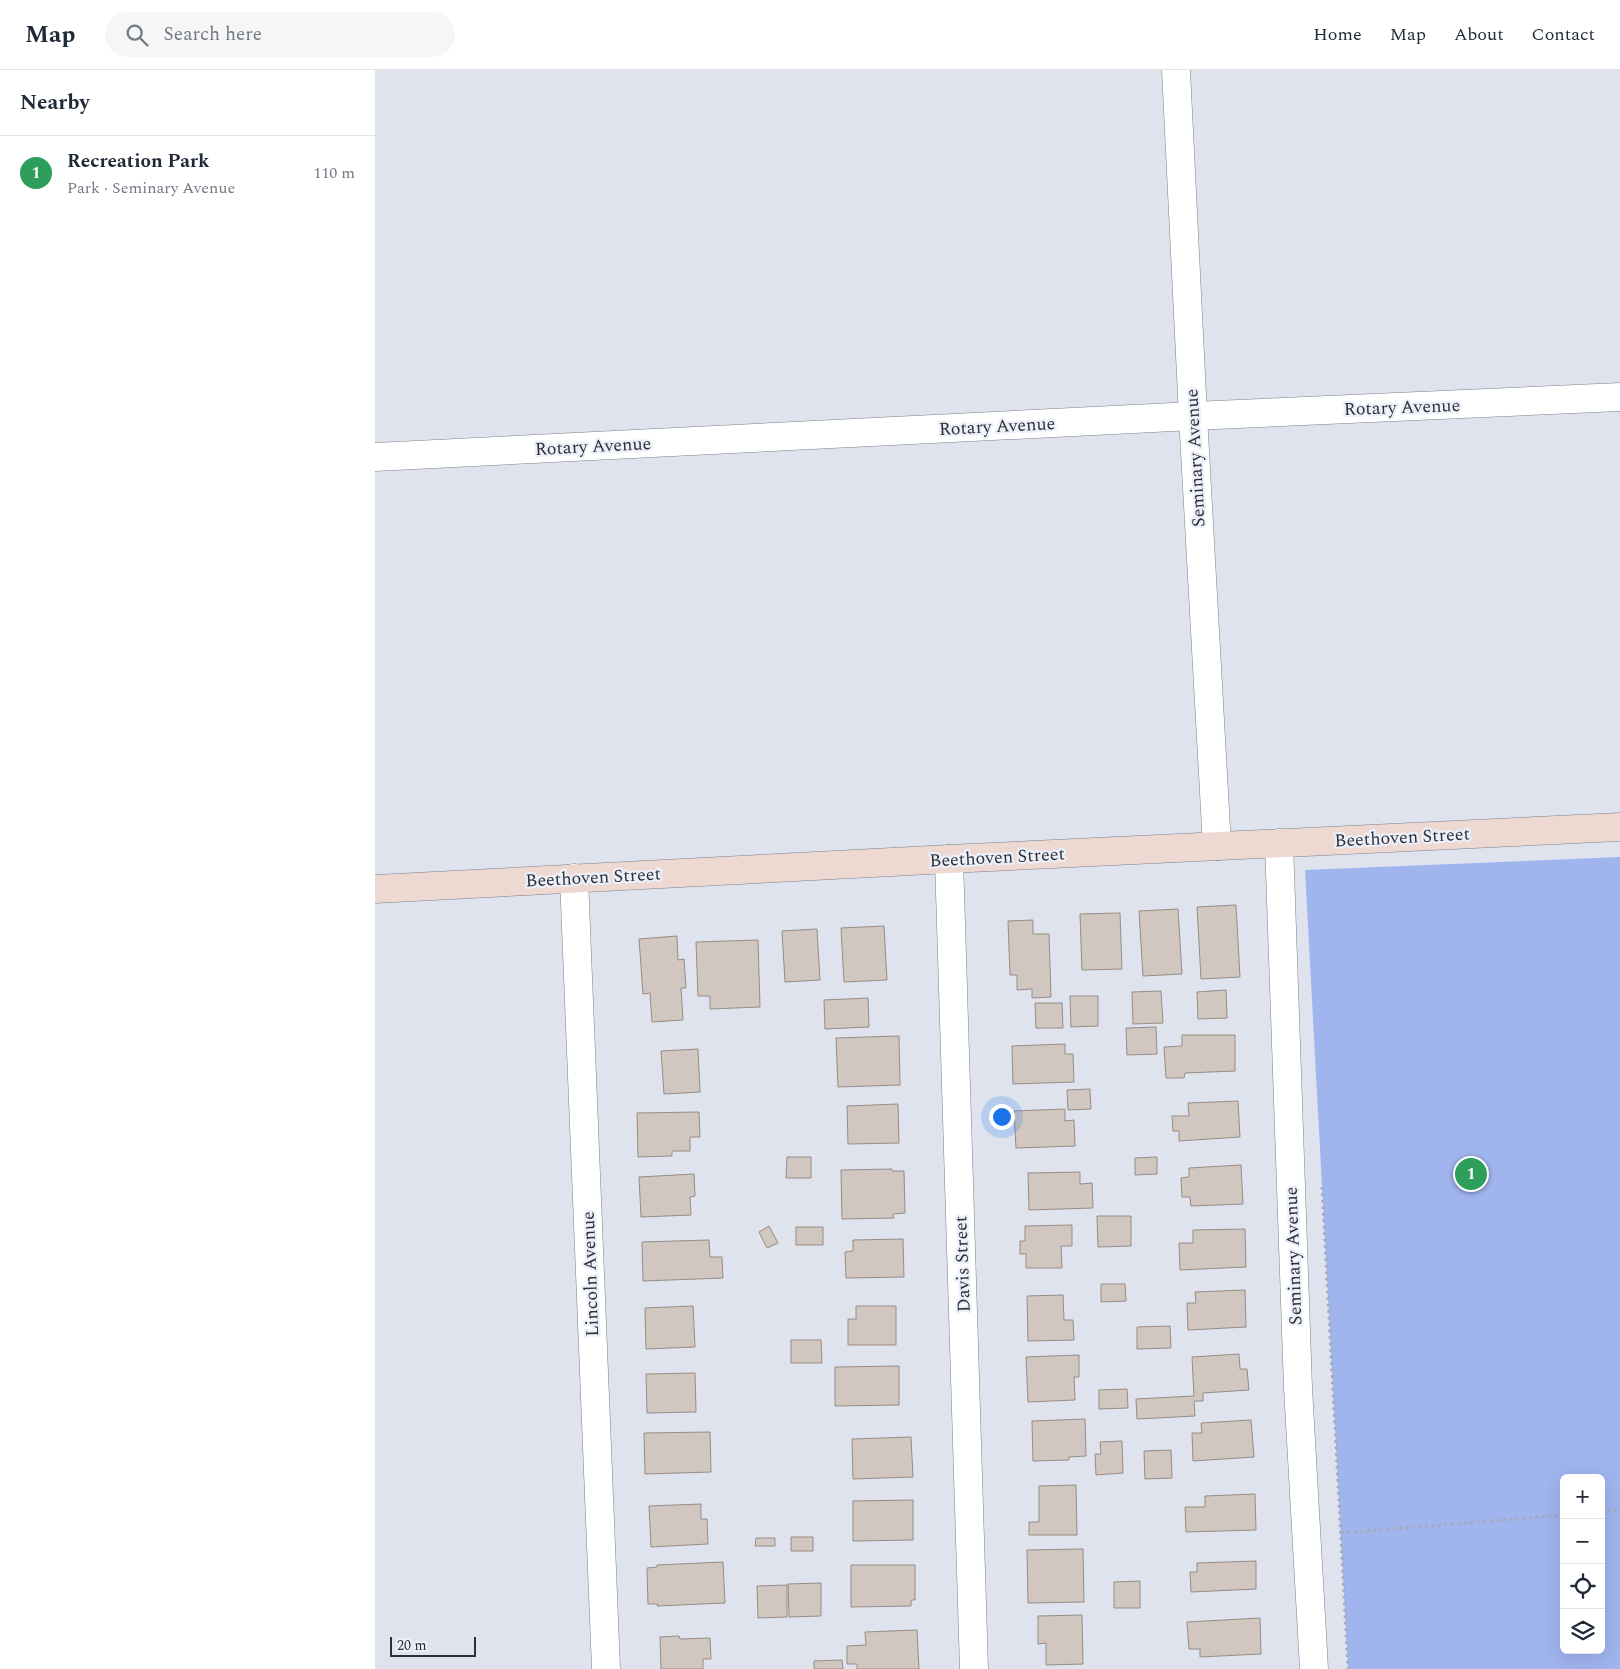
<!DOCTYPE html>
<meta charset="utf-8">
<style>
body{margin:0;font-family:Spectral,serif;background:#f6f6f7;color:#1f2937}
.controls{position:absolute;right:15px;bottom:15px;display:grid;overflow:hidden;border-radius:8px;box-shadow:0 5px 20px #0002}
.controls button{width:45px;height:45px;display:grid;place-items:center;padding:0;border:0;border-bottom:1px solid #e0e1e3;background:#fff;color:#1f2937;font:25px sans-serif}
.scale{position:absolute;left:15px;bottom:12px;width:86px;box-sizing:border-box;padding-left:5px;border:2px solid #2f3035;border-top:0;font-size:14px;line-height:18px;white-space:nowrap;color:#2f3035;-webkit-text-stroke:4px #ecf0fb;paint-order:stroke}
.you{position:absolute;left:626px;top:1046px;width:18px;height:18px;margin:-12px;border:4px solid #fff;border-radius:50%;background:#1a73e8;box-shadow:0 0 0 8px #1a73e833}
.badge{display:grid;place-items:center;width:32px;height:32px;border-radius:50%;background:#5d6503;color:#fff;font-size:16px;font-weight:700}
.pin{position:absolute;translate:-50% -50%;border:2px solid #fff;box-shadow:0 1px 5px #0006}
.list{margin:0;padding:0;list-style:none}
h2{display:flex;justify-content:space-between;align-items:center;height:65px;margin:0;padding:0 20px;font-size:21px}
h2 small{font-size:16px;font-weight:400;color:#747a83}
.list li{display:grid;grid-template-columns:32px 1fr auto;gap:15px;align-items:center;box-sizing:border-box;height:75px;padding:0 20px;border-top:1px solid #e0e1e3}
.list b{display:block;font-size:19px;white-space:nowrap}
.list p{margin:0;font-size:16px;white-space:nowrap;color:#747a83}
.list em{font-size:16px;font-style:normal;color:#747a83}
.icon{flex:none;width:28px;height:28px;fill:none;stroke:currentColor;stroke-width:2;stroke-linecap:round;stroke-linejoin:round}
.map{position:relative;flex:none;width:1245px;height:1599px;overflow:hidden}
header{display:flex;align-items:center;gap:30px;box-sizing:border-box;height:70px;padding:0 25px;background:#fff;border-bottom:1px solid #e0e1e3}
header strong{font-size:24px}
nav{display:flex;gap:28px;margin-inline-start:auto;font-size:18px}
.search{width:350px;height:45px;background:#f6f6f7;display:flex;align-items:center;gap:12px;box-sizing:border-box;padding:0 18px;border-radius:28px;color:#747a83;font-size:19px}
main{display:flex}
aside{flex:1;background:#fff}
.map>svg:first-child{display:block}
.green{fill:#a0b4ee;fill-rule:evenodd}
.building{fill:#d2c7c0;stroke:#978c85}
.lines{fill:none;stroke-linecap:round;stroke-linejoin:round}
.street-casing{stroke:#7c808a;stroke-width:29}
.secondary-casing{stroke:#7c808a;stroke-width:29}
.path{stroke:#a6aab3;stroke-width:3;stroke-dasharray:2.5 4;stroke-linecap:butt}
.street{stroke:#fff;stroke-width:28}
.secondary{stroke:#edd8d2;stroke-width:28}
.labels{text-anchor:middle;stroke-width:4.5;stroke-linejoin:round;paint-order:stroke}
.street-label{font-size:18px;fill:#2f3035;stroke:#ecf0fb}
</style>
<header>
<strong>Map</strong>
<div class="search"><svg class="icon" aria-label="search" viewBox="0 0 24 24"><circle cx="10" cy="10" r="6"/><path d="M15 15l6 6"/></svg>Search here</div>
<nav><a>Home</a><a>Map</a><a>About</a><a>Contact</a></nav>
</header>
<main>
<aside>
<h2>Nearby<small></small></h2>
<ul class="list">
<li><span class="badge" style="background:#2e9e5b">1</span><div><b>Recreation Park</b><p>Park · Seminary Avenue</p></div><em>110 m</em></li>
</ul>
</aside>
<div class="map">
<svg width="1245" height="1599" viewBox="0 0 1245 1599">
<rect width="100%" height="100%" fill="#dee3ee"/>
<path class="green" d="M1245 787V1599H973L930 800ZM1189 1408H1226V1580H1189Z"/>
<path class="building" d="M861 835 865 907 826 909 822 837Z
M803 839 807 904 768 906 764 841Z
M745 843 747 899 707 900 705 844Z
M658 850V864H674L676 927 657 928V919L642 920V905H635L633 851Z
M509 856 512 910 469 912 466 858Z
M442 859 445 910 410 912 407 861Z
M302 866 303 890 309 889 311 918H306L308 950 277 952 275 923 268 924 264 869Z
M383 870 385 937 335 939V926H323L321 872Z
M851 920 852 948 823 949 822 922Z
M786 921 788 953 758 954 757 922Z
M695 926H723V956L696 957Z
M493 928 494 957 450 959 449 930Z
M660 933H687L688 958H661Z
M781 957 782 984 752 985 751 958Z
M807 965H860V1001L810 1003 809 1008H791L789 977 807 976Z
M524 966 525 1015 463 1017 461 968Z
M690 974V984H698L699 1012 638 1014 637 976Z
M323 979 325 1022 289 1024 286 981Z
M715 1019 716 1039 693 1040 692 1020Z
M863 1031 865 1067 804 1071V1061H798L797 1046H814L813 1033Z
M523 1034 524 1073 473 1074 472 1036Z
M690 1039V1051L699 1050 700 1076 641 1078 639 1041Z
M324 1042 325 1067H315V1081H297V1086L263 1087 262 1043Z
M412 1087H436V1108H411Z
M782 1087V1104L760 1105V1088Z
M866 1095 868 1134 816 1136 815 1127H807L806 1108 814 1107V1098Z
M517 1099V1101H529L530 1143 518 1144 519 1148 467 1149 466 1100Z
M705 1102V1114L717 1113 718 1138 654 1140 653 1103Z
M319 1104 320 1126 315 1127 316 1145 266 1147 264 1107Z
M722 1146H756V1176L723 1177Z
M697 1155V1176H686L687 1198H651V1184H645V1171H650V1156Z
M394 1156 403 1173 392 1178 384 1162Z
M421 1157H448V1175H421Z
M870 1159 871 1197 805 1200 804 1173H818V1160Z
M528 1169 529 1207 471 1208 470 1182 478 1181V1170Z
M334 1170 335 1187H347L348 1208 268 1211 267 1172Z
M726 1214H750L751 1231 726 1232Z
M870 1220 871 1257 813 1260 812 1233H821L820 1222Z
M688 1225 689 1250H698L699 1270 653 1271 652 1226Z
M318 1236 320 1277 271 1279 270 1238Z
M481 1236H521V1275H473V1249H481Z
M795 1256 796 1278 762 1279V1257Z
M416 1270H446L447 1293H416Z
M864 1284 865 1299H872L874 1320 828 1323V1331H819L820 1346 762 1349 761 1329 819 1326 817 1287Z
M704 1285V1307H699L700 1330 653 1332 651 1287Z
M524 1296V1335L460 1336V1297Z
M320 1303 321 1342 272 1343 271 1304Z
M752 1319 753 1338 724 1339V1320Z
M710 1349 711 1386 694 1387V1390L658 1391 657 1351Z
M876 1350 879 1387 818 1391 817 1363H827L826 1353Z
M335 1362 336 1402 270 1404 269 1363Z
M536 1367 538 1407 478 1409 477 1369Z
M747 1371 748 1403 721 1405 720 1384H726L725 1372Z
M796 1380 797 1408 770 1409 769 1381Z
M701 1415 702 1465H654V1452H664V1416Z
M880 1424 881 1460 811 1462 810 1437H830V1426Z
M538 1430V1470L478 1471V1431Z
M326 1434V1449H332L333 1474 276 1477 274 1436Z
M416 1467H438V1481H416Z
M381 1468H400V1476H380Z
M708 1479 709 1532 653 1533 652 1480Z
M881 1491V1519L816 1522 815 1502H822V1493Z
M348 1492 350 1533 282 1536 283 1534H273L272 1498 282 1497V1495Z
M476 1495H540V1530H536V1536L476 1537Z
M765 1511V1538H739V1512Z
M446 1513V1546L414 1547 413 1514Z
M412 1515V1547L383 1548 382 1516Z
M707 1545 708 1594 671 1595V1573L663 1574V1546Z
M885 1548 886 1584 825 1587V1579H814L812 1552Z
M542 1560 544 1599H482V1594H472V1576L491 1575 490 1562Z
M304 1566 305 1569 335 1568 336 1589H328V1599H286L285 1567Z
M467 1590 468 1599H439V1591Z"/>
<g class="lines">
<g class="street-casing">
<path id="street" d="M801 0 818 346 842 776
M0 387 818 346 1245 327
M904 773 923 1318 939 1599
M574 789 599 1599
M199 808 231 1599"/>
</g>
<g class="secondary-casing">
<path id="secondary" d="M0 819 574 789 1245 757"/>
</g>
<path class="path" d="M947 1117 973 1599
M1226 1442 1245 1440
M966 1463 1189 1445"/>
<use href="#street" class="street"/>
<use href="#secondary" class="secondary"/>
</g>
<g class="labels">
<g class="street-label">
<text transform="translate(1027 337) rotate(-2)" y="6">Rotary Avenue</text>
<text transform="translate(622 356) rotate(-3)" y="6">Rotary Avenue</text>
<text transform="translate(218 376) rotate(-3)" y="6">Rotary Avenue</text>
<text transform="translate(820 388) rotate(-93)" y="6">Seminary Avenue</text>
<text transform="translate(1027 767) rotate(-3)" y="6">Beethoven Street</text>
<text transform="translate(622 787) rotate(-3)" y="6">Beethoven Street</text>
<text transform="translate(218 807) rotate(-3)" y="6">Beethoven Street</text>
<text transform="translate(918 1186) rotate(-92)" y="6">Seminary Avenue</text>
<text transform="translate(587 1194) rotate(-92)" y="6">Davis Street</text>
<text transform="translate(215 1204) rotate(-92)" y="6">Lincoln Avenue</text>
</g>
</g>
</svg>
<div class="controls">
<button>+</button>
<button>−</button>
<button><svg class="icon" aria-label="locate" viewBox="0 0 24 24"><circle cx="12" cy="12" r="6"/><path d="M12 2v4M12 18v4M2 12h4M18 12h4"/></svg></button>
<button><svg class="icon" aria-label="layers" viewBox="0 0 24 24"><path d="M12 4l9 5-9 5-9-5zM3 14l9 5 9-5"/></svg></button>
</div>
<div class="scale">20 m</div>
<div class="you"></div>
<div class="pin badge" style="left:1096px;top:1104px;background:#2e9e5b">1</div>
</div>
</main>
